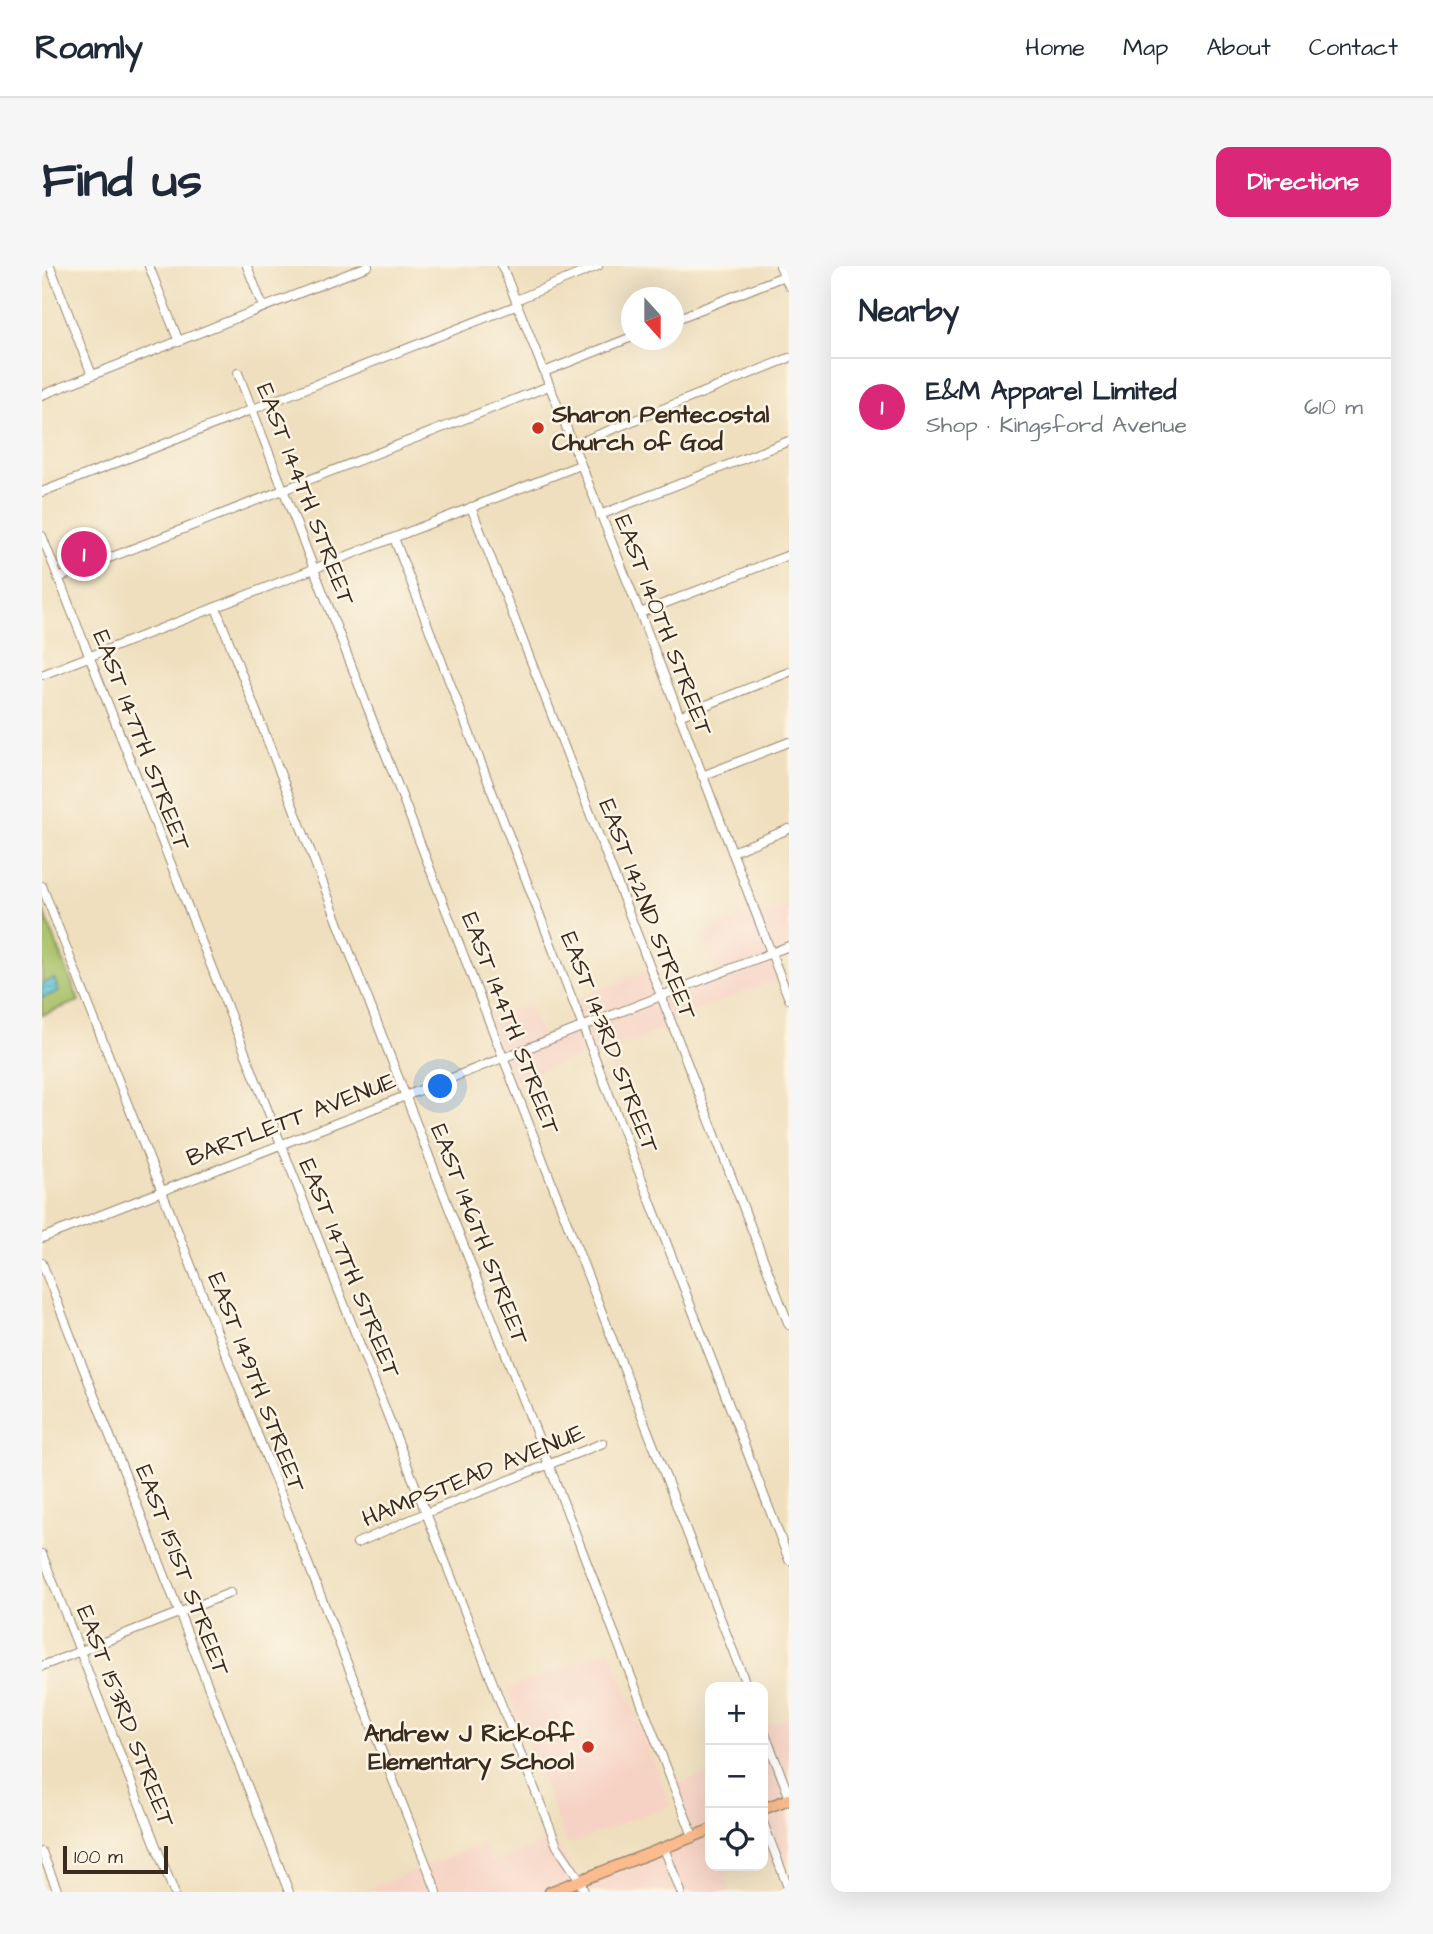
<!DOCTYPE html>
<meta charset="utf-8">
<style>
body{margin:0;font-family:"Architects Daughter",sans-serif;background:#f6f6f7;color:#1f2937}
.controls{position:absolute;right:21px;bottom:21px;display:grid;overflow:hidden;border-radius:14px;box-shadow:0 7px 28px #0002}
.controls button{width:63px;height:63px;display:grid;place-items:center;padding:0;border:0;border-bottom:2px solid #e0e1e3;background:#fff;color:#1f2937;font:35px sans-serif}
.compass{position:absolute;left:579px;top:21px;width:63px;height:63px;border-radius:50%;background:#fff;box-shadow:0 7px 28px #0002;rotate:159deg}
.scale{position:absolute;left:21px;bottom:18px;width:105px;box-sizing:border-box;padding-left:7px;border:4px solid #3b2a1e;border-top:0;font-size:19px;line-height:24px;white-space:nowrap;color:#3b2a1e;-webkit-text-stroke:5px #fcf5e5;paint-order:stroke}
.you{position:absolute;left:399px;top:821px;width:24px;height:24px;margin:-18px;border:5px solid #fff;border-radius:50%;background:#1a73e8;box-shadow:0 0 0 10px #1a73e833}
.badge{display:grid;place-items:center;width:46px;height:46px;border-radius:50%;background:#db2777;color:#fff;font-size:23px;font-weight:700}
.pin{position:absolute;translate:-50% -50%;border:4px solid #fff;box-shadow:0 2px 7px #0006}
.list{margin:0;padding:0;list-style:none}
h2{display:flex;justify-content:space-between;align-items:center;height:91px;margin:0;padding:0 28px;font-size:30px}
h2 small{font-size:23px;font-weight:400;color:#747a83}
.list li{display:grid;grid-template-columns:46px 1fr auto;gap:21px;align-items:center;box-sizing:border-box;height:98px;padding:0 28px;border-top:2px solid #e0e1e3}
.list b{display:block;font-size:26px;white-space:nowrap}
.list p{margin:0;font-size:23px;white-space:nowrap;color:#747a83}
.list em{font-size:23px;font-style:normal;color:#747a83}
.icon{flex:none;width:38px;height:38px;fill:none;stroke:currentColor;stroke-width:2;stroke-linecap:round;stroke-linejoin:round}
.map{position:relative;flex:none;width:747px;height:1626px;overflow:hidden;border-radius:14px}
header{display:flex;align-items:center;gap:42px;box-sizing:border-box;height:98px;padding:0 35px;background:#fff;border-bottom:2px solid #e0e1e3}
header strong{font-size:33px}
nav{display:flex;gap:38px;margin-inline-start:auto;font-size:24px}
.intro{display:flex;align-items:center;justify-content:space-between;box-sizing:border-box;height:168px;padding:0 42px}
h1{margin:0;font-size:49px}
.button{padding:18px 32px;border-radius:14px;background:#db2777;color:#fff;font-size:24px;font-weight:700}
main{display:flex;gap:42px;padding:0 42px}
aside{flex:1;background:#fff;border-radius:14px;box-shadow:0 7px 28px #0002}
.map>svg:first-child{display:block}
.built{fill:#f6d2c4}
.park{fill:#a5bf65;stroke:#707442;stroke-width:2}
.water{fill:url(#water-rules);stroke:#4e797d;stroke-width:2}
.lines{fill:none;stroke-linecap:round;stroke-linejoin:round}
.minor-casing{stroke:#95846e;stroke-width:10}
.major-casing{stroke:#95846e;stroke-width:13}
.minor{stroke:#fff;stroke-width:8}
.major{stroke:#fbbb8d;stroke-width:10}
.poi-dot{fill:#c8321e;stroke:#fcf5e5;stroke-width:2.5}
.labels{text-anchor:middle;stroke-width:5;stroke-linejoin:round;paint-order:stroke}
.poi-label{font-size:24px;font-weight:bold;fill:#3b2a1e;stroke:#fcf5e5;text-anchor:start}
.street-label{font-size:24px;fill:#3b2a1e;stroke:#fcf5e5}
</style>
<header>
<strong>Roamly</strong>
<nav><a>Home</a><a>Map</a><a>About</a><a>Contact</a></nav>
</header>
<div class="intro"><h1>Find us</h1><a class="button">Directions</a></div>
<main>
<div class="map">
<svg width="747" height="1626" viewBox="0 0 747 1626">
<defs>
<pattern id="water-rules" width="6" height="5" patternUnits="userSpaceOnUse" patternTransform="scale(1.75)"><rect width="6" height="5" fill="#60c8dc"/><path d="M0 2.5h6" fill="none" stroke="#50a3b2"/></pattern>
</defs>
<rect width="100%" height="100%" fill="#fcf5e5"/>
<filter id="ink" filterUnits="userSpaceOnUse"><feTurbulence type="fractalNoise" baseFrequency=".0143" numOctaves="2"/><feDisplacementMap in="SourceGraphic" scale="14" xChannelSelector="R" yChannelSelector="G"/><feConvolveMatrix kernelMatrix="1 2 1 2 8 2 1 2 1" color-interpolation-filters="sRGB"/></filter>
<filter id="wash" filterUnits="userSpaceOnUse"><feTurbulence type="fractalNoise" baseFrequency=".00686" numOctaves="4" result="noise"/><feDisplacementMap in="SourceGraphic" scale="28" xChannelSelector="R" yChannelSelector="G"/><feGaussianBlur stdDeviation="1.57" result="paint"/><feColorMatrix in="noise" values="0 0 0 0 0 0 0 0 0 0 0 0 0 0 0 0 0 1.4 0 .05"/><feComposite in="paint" operator="in"/></filter>
<g filter="url(#wash)">
<rect width="100%" height="100%" fill="#efdfbe"/>
<path class="built" d="M747 638V680L729 687 739 712 629 755 631 759 553 790 550 785 471 816 447 753 487 738 501 774 540 759 531 734 609 704 619 729 675 708 659 668 713 646 715 650Z
M568 1383 628 1539 525 1579 465 1423Z
M747 1451V1593L729 1600 724 1592 721 1594V1461Z
M668 1507V1600H703L683 1607 689 1626H318L441 1577 449 1597 512 1572 538 1614 651 1570 632 1519Z"/>
<path class="park" d="M0 641 37 735 0 749Z"/>
<path class="water" d="M12 713 17 725 0 732V718Z"/>
</g>
<g filter="url(#ink)">
<g class="lines">
<g class="minor-casing">
<path id="minor" d="M8 0 50 109
M107 0 137 76
M205 0 221 41
M460 0 598 347 747 733
M738 0 747 20
M474 34 556 0
M632 54 747 8
M502 106 590 71
M196 107 705 1421
M0 129 326 0
M531 179 747 92
M0 226 476 39
M429 241 747 1059
M558 249 747 175
M0 270 515 1580 538 1614 542 1626
M352 272 747 1294
M16 312 507 120
M174 342 651 1570
M598 347 747 289
M0 409 538 199
M637 450 747 406
M660 510 747 476
M690 586 747 563
M0 620 395 1626
M0 972 747 680
M0 997 247 1626
M315 1277 384 1247 561 1177
M0 1288 132 1626
M0 1400 188 1327
M721 1462 747 1530
M721 1556 747 1624
M622 1582 639 1626
M0 1586 16 1626"/>
</g>
<g class="major-casing">
<path id="major" d="M721 1543 747 1533
M508 1626 668 1564"/>
</g>
<use href="#minor" class="minor"/>
<use href="#major" class="major"/>
</g>
</g>
<g class="poi-dot">
<circle cx="496" cy="162" r="7"/>
<circle cx="546" cy="1481" r="7"/>
</g>
<g class="labels">
<g class="poi-label">
<text x="510" y="156">Sharon Pentecostal<tspan x="510" dy="28">Church of God</tspan></text>
<text x="532" y="1475" text-anchor="end">Andrew J Rickoff<tspan x="532" dy="28">Elementary School</tspan></text>
</g>
<g class="street-label">
<text transform="translate(264 228) rotate(69)" y="8">EAST 144TH STREET</text>
<text transform="translate(622 359) rotate(69)" y="8">EAST 140TH STREET</text>
<text transform="translate(100 474) rotate(69)" y="8">EAST 147TH STREET</text>
<text transform="translate(606 643) rotate(69)" y="8">EAST 142ND STREET</text>
<text transform="translate(469 757) rotate(69)" y="8">EAST 144TH STREET</text>
<text transform="translate(568 776) rotate(69)" y="8">EAST 143RD STREET</text>
<text transform="translate(249 853) rotate(-21)" y="8">BARTLETT AVENUE</text>
<text transform="translate(438 968) rotate(69)" y="8">EAST 146TH STREET</text>
<text transform="translate(308 1002) rotate(68)" y="8">EAST 147TH STREET</text>
<text transform="translate(215 1116) rotate(69)" y="8">EAST 149TH STREET</text>
<text transform="translate(431 1209) rotate(-22)" y="8">HAMPSTEAD AVENUE</text>
<text transform="translate(141 1304) rotate(69)" y="8">EAST 151ST STREET</text>
<text transform="translate(84 1450) rotate(69)" y="8">EAST 153RD STREET</text>
</g>
</g>
</svg>
<div class="controls">
<button>+</button>
<button>−</button>
<button><svg class="icon" aria-label="locate" viewBox="0 0 24 24"><circle cx="12" cy="12" r="6"/><path d="M12 2v4M12 18v4M2 12h4M18 12h4"/></svg></button>
</div>
<svg class="compass" viewBox="-18 -18 36 36"><path d="M0-13l5 13h-10z" fill="#e53935"/><path d="M0 13l5-13h-10z" fill="#747a83"/></svg>
<div class="scale">100 m</div>
<div class="you"></div>
<div class="pin badge" style="left:42px;top:288px">1</div>
</div>
<aside>
<h2>Nearby<small></small></h2>
<ul class="list">
<li><span class="badge">1</span><div><b>E&amp;M Apparel Limited</b><p>Shop · Kingsford Avenue</p></div><em>610 m</em></li>
</ul>
</aside>
</main>
